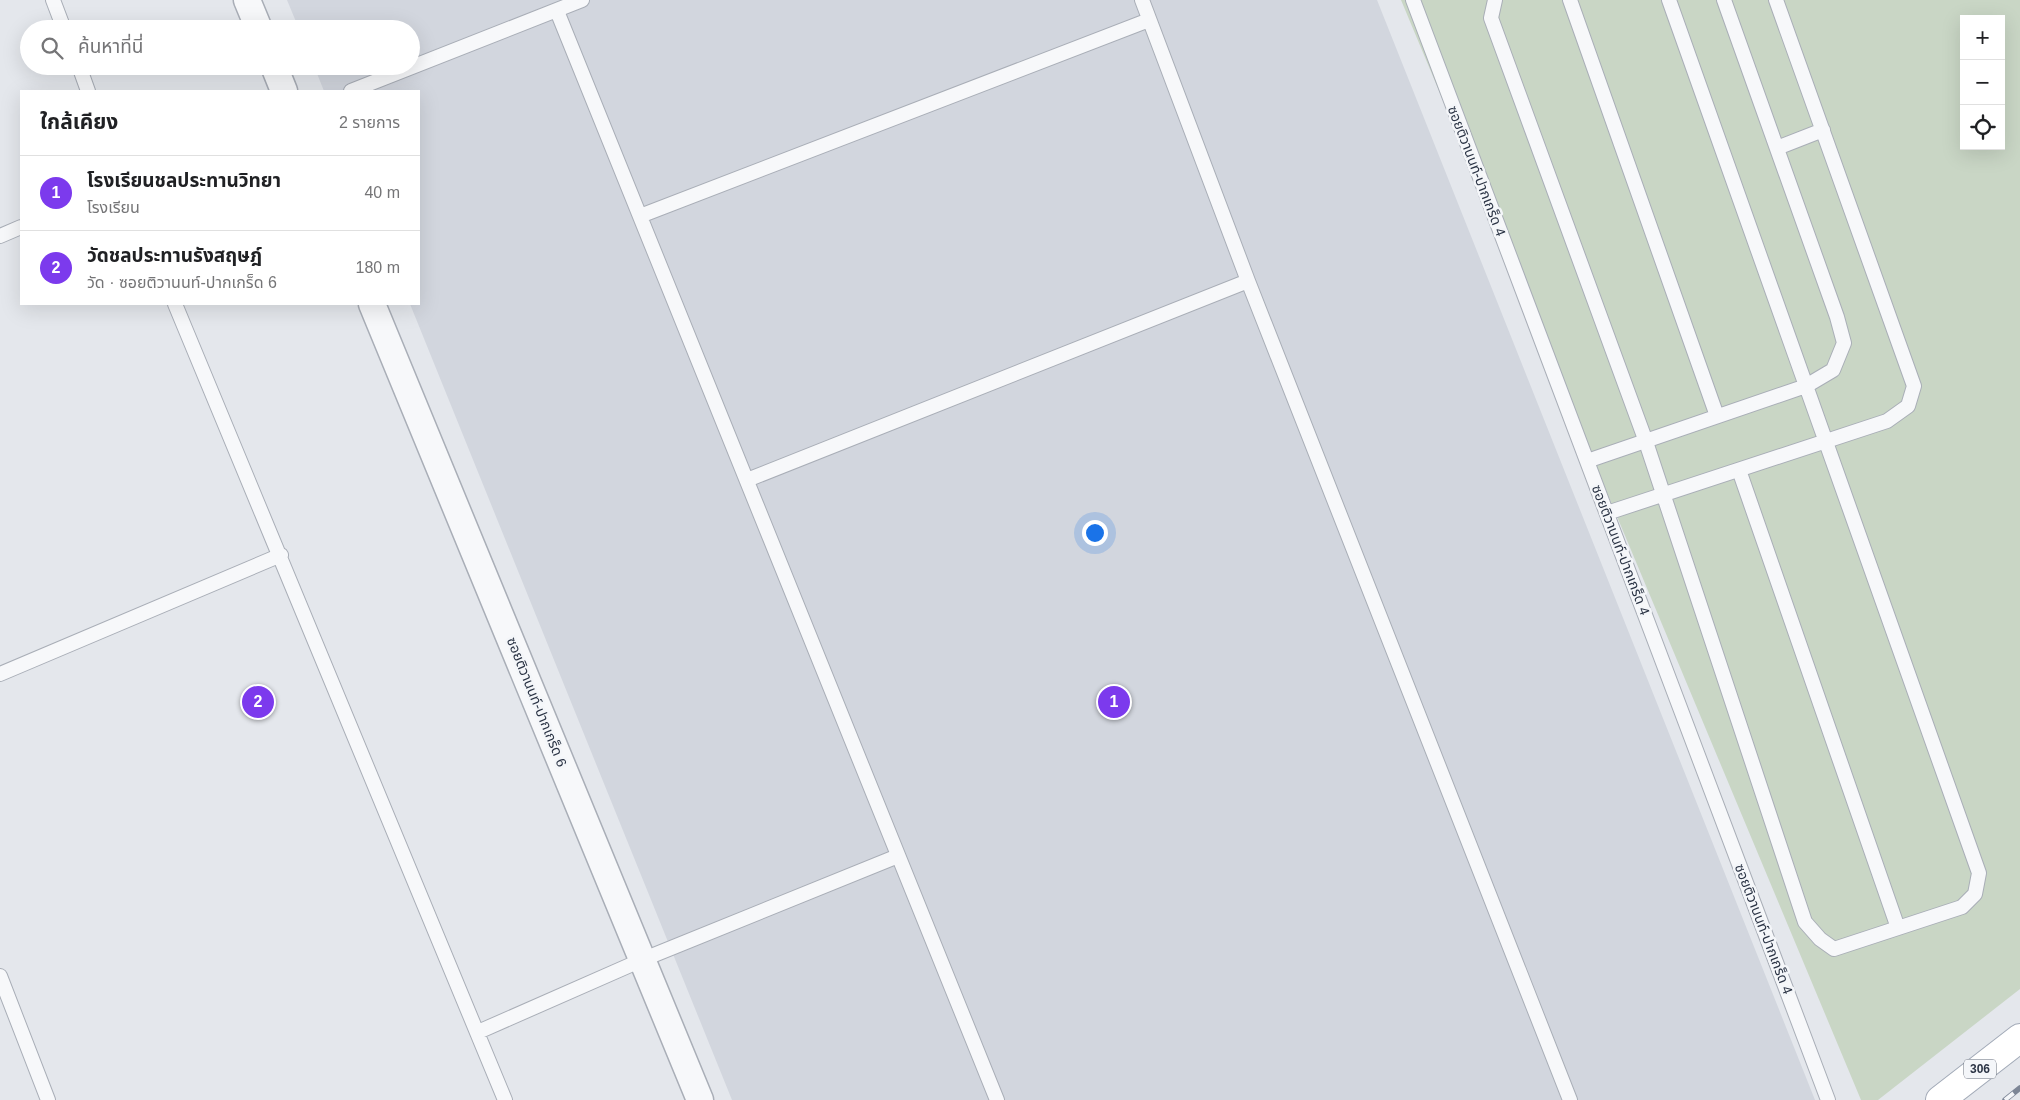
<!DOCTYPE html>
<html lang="th">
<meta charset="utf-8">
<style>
body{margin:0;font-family:Arial,"Noto Sans Thai",sans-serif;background:#f2f2f2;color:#202124}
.controls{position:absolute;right:15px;top:15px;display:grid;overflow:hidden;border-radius:0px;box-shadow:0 5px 20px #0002}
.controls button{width:45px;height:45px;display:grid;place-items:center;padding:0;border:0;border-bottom:1px solid #e0e0e0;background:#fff;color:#202124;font:25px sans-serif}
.you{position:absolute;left:1094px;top:532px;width:18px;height:18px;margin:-12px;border:4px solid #fff;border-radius:50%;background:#1a73e8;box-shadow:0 0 0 8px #1a73e833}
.badge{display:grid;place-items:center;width:32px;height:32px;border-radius:50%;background:#7c3aed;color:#fff;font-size:16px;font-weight:700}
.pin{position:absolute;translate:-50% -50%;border:2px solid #fff;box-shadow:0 1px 5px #0006}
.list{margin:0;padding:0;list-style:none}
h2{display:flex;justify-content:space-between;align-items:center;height:65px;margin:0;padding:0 20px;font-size:21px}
h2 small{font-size:16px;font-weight:400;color:#757577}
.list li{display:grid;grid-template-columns:32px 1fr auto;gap:15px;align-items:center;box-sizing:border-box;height:75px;padding:0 20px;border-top:1px solid #e0e0e0}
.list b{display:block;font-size:19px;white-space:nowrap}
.list p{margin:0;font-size:16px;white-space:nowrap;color:#757577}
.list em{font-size:16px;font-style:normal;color:#757577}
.icon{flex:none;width:28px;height:28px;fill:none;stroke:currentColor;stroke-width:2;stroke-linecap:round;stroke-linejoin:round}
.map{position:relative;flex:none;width:2020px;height:1100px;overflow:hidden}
.search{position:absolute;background:#fff;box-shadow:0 5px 20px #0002;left:20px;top:20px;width:400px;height:55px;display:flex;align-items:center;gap:12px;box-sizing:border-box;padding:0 18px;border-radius:28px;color:#757577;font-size:19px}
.panel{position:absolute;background:#fff;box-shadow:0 5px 20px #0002;left:20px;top:90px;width:400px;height:215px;border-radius:0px}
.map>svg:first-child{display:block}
.built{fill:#d2d6de}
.green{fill:#c9d6c5;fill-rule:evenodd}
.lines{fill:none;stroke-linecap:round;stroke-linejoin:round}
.service-casing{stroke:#a9aeb7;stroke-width:16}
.minor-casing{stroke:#a9aeb7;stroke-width:29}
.primary-casing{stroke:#a3abb8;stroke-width:30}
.service{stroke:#f7f8fa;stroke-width:14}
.minor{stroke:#f7f8fa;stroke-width:26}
.primary{stroke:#fff;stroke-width:28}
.rail-casing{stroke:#7d8696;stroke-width:5.5}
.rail{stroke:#f4f6f9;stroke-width:4;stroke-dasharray:11;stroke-linecap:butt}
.labels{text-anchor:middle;stroke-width:5;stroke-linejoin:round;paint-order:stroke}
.shield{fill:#f4f6f9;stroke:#676e7b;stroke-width:1}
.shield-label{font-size:12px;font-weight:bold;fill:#2b3445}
.street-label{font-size:14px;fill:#2b3445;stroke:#f4f6f9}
</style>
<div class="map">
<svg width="2020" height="1100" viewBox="0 0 2020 1100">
<rect width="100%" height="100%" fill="#e4e7ec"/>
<path class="built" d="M287 0H1377L1815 1100H732L410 304H419V91H324L314 66H411V29H299Z"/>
<path class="green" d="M1401 0H2020V989L1878 1100H1861ZM1964 19H2001V146H1964Z"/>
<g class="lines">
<g class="service-casing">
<path id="service" d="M53 0 64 29
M1142 0 1248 281 1570 1100
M1413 0 1828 1100
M1495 0 1491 18 1645 439 1805 922 1820 939 1834 949 1962 907 1975 894 1979 873 1669 0
M1570 0 1717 416
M557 11 997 1100
M79 66 88 91
M351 91 582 0
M1777 148 1823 130
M640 216 1149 20
M0 236 21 227
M175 304 505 1100
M1587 461 1806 386 1833 370 1844 343 1837 317 1724 0
M1739 470 1898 928
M747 480 1248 281
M1607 513 1887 421 1908 406 1914 386 1776 0
M0 674 281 555
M0 976 48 1100
M478 1032 644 959 898 856"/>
</g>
<g class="minor-casing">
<path id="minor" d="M247 0 259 29
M274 66 284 91
M372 304 700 1100"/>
</g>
<g class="primary-casing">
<path id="primary" d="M1940 1100 2020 1038"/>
</g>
<use href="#service" class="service"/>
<use href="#minor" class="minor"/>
<use href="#primary" class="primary"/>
<g class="rail-casing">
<path id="rail" d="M2005 1100 2020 1088"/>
</g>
<use href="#rail" class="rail"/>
</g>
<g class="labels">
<rect class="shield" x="1964" y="1059.5" width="32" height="19" rx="4"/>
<g class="shield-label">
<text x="1980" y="1073">306</text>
</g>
<g class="street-label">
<text transform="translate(1477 171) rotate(69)" y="5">ซอยติวานนท์-ปากเกร็ด 4</text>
<text transform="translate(1621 550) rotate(69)" y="5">ซอยติวานนท์-ปากเกร็ด 4</text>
<text transform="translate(537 702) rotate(68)" y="5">ซอยติวานนท์-ปากเกร็ด 6</text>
<text transform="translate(1764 929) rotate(69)" y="5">ซอยติวานนท์-ปากเกร็ด 4</text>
</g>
</g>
</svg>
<div class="controls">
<button>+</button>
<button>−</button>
<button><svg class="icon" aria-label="locate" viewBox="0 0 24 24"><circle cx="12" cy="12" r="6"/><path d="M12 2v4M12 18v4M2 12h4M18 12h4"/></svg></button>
</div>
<div class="you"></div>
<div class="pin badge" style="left:1114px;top:702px">1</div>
<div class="pin badge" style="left:258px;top:702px">2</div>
<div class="search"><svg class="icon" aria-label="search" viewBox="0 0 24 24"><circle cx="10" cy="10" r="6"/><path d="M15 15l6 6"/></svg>ค้นหาที่นี่</div>
<section class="panel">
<h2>ใกล้เคียง<small>2 รายการ</small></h2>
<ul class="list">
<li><span class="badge">1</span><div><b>โรงเรียนชลประทานวิทยา</b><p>โรงเรียน</p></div><em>40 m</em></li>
<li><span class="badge">2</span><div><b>วัดชลประทานรังสฤษฎ์</b><p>วัด · ซอยติวานนท์-ปากเกร็ด 6</p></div><em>180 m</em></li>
</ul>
</section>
</div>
